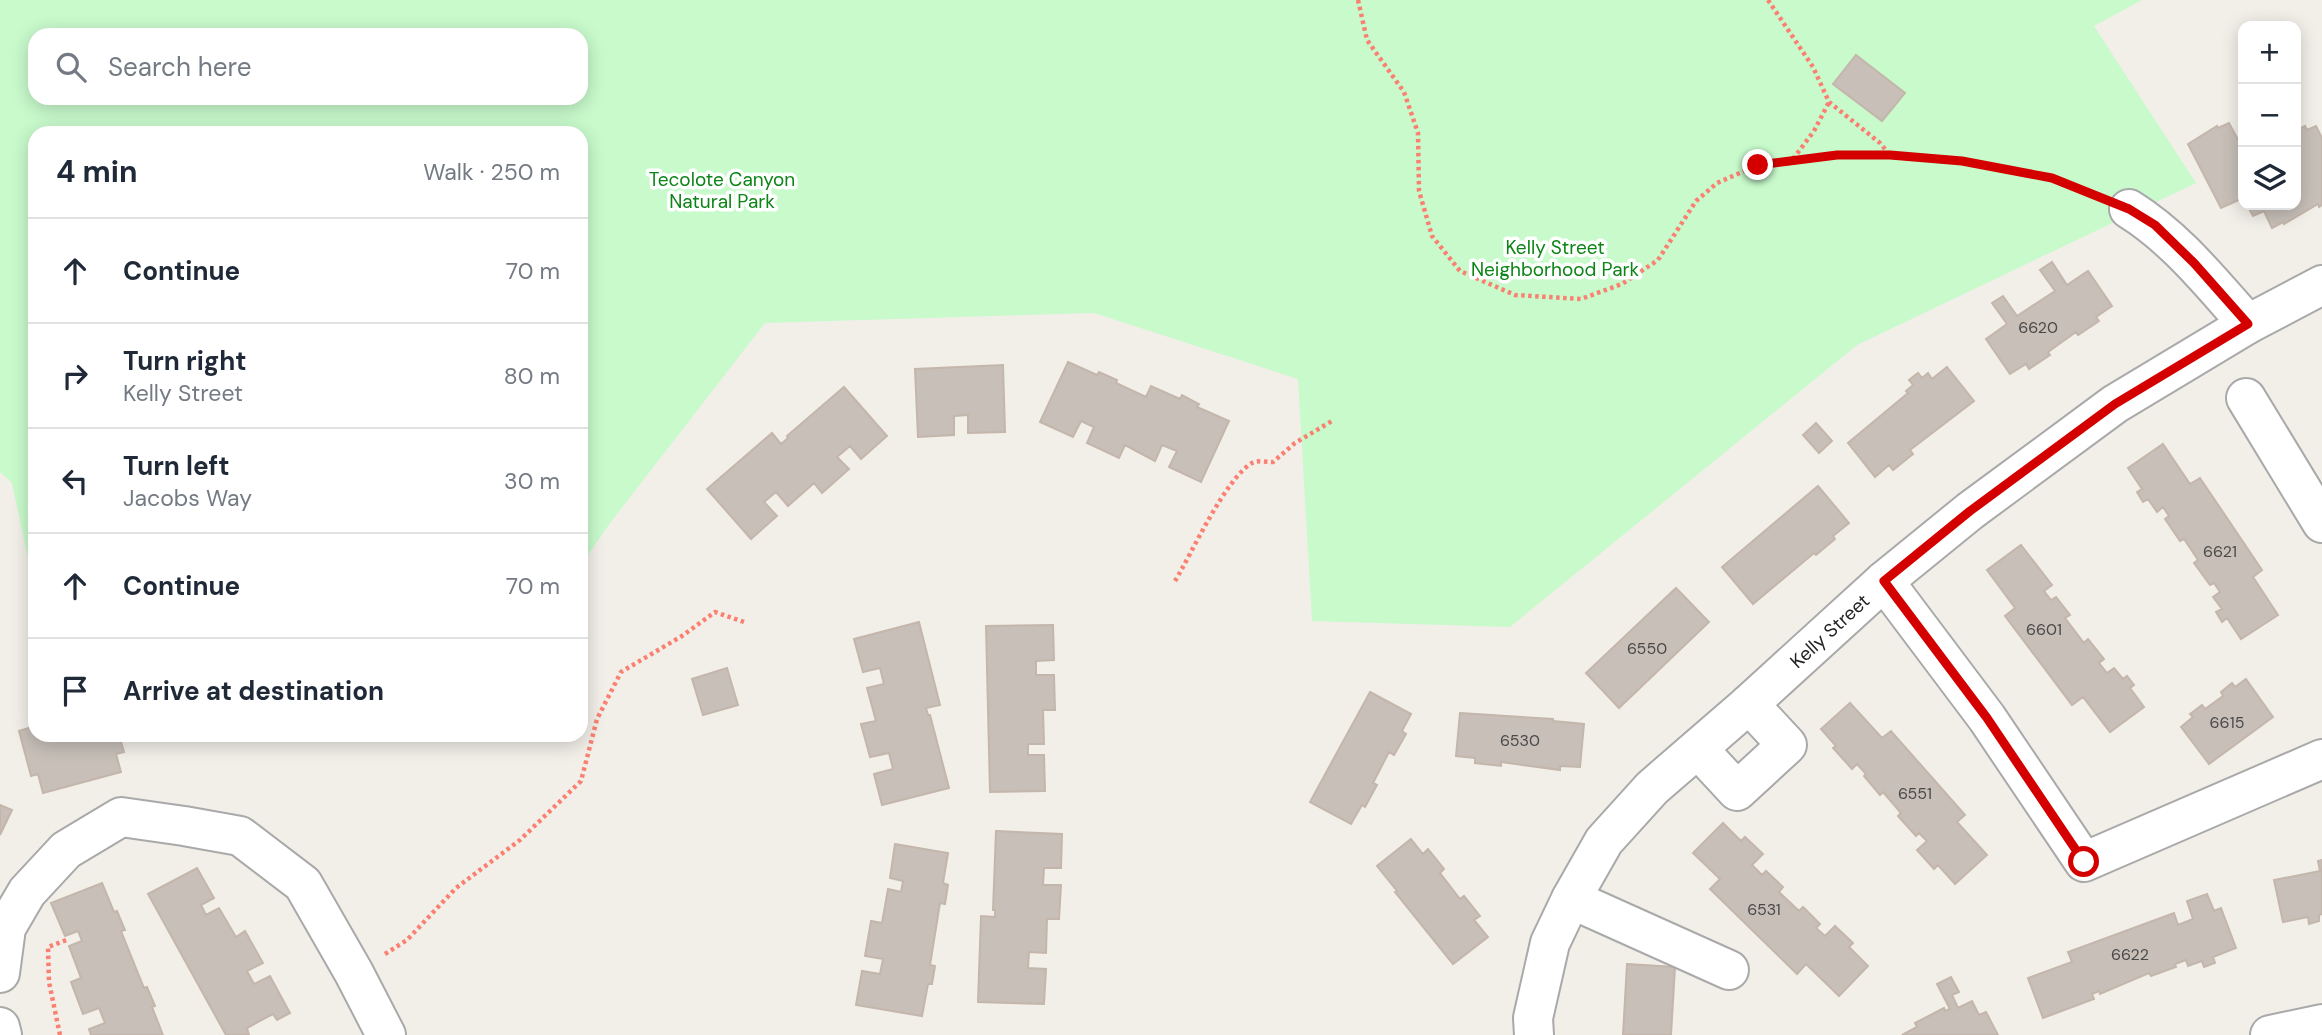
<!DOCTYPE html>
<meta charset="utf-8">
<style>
body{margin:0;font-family:"DM Sans",sans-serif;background:#f2f2f3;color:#1f2937}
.controls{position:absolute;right:21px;top:21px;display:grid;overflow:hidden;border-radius:14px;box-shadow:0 4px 18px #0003}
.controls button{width:63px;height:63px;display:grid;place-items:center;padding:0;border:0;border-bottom:2px solid #e0e1e3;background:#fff;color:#1f2937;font:35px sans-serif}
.stop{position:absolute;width:21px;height:21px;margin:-16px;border:5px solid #d40000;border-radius:50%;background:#fff}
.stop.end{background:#d40000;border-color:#fff;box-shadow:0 2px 7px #0008}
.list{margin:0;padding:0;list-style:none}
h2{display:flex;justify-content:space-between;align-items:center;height:91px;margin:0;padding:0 28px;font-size:30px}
h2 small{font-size:23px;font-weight:400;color:#747a83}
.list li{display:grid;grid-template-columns:46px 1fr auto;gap:21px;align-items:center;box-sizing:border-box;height:105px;padding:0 28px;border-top:2px solid #e0e1e3}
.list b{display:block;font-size:26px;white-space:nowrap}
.list p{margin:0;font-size:23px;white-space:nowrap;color:#747a83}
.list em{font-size:23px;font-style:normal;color:#747a83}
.icon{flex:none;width:38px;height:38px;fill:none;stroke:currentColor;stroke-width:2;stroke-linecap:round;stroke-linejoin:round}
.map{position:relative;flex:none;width:2322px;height:1035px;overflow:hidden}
.search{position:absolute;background:#fff;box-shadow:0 4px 18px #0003;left:28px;top:28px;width:560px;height:77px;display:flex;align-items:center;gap:18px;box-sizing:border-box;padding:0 24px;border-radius:21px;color:#747a83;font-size:26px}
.panel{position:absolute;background:#fff;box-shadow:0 4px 18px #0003;left:28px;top:126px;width:560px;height:616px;border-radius:21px}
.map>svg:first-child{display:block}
.park{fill:#c8facc;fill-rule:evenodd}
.building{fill:#c7bfb8;stroke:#c4b6ab;stroke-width:2}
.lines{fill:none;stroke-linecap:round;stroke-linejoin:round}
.minor-casing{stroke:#a9a9a9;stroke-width:42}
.path{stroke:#fa8072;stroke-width:4.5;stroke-dasharray:3.5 3.5;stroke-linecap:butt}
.minor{stroke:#fff;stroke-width:38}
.route{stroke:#d40000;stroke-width:9}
.labels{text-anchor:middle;stroke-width:7;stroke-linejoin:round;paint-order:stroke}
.number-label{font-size:16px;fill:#4b4948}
.park-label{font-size:19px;fill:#0c8416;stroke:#fff}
.street-label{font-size:19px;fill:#222;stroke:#fff}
</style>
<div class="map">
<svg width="2322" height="1035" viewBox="0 0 2322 1035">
<rect width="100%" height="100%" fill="#f2efe9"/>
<path class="park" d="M0 0H2142L2094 26 2196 183 1857 345 1510 627 1312 621 1298 379 1094 313 765 323 610 523 581 565V133H35V592L12 483 0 472ZM35 35H581V98H35Z"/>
<path class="building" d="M1856 55 1905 93 1882 121 1833 84Z
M2229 123 2243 149V198L2221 208 2188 144 2217 126 2218 128Z
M2305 126 2307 130 2316 126 2322 138V205L2319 207 2318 204 2284 224 2283 222 2272 228 2264 211 2253 216 2247 205H2296V131Z
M2052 262 2067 285 2088 271 2112 306 2096 317 2099 321 2078 335 2076 332 2048 352 2050 355 2029 369 2026 364 2010 374 1986 339 2007 324 1992 303 2003 296 2017 316 2055 291 2040 270Z
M1068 362 1097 375 1099 372 1117 380 1116 383 1146 397 1151 386 1180 399 1182 395 1199 404 1197 407 1229 421 1201 482 1169 467 1177 451 1162 445 1155 461 1125 445 1119 458 1087 443 1094 427 1081 421 1073 437 1040 422Z
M1003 365 1005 432 968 433V415L954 416V435L918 437 915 369Z
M1947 367 1974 401 1910 450 1913 454 1893 470 1889 465 1875 477 1848 443 1908 393 1906 391 1913 385 1909 380 1918 373 1922 378 1928 373 1932 379Z
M844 387 887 436 861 459 850 446 837 457 849 469 822 493 814 483 788 506 776 492 764 502 777 516 751 539 707 489 772 433 781 444 788 438 787 436Z
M1816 423 1832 441 1819 453 1803 435Z
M2163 444 2190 484 2200 478 2262 570 2253 577 2278 615 2241 639 2227 618 2222 622 2216 612 2222 609 2213 597 2220 592 2214 583 2210 585 2194 563 2198 560 2184 539 2180 541 2165 519 2169 516 2163 507 2157 512 2148 499 2143 502 2137 492 2142 489 2128 468Z
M1818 486 1849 523 1833 536 1835 539 1816 555 1814 553 1753 604 1722 567Z
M2021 545 2052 585 2044 591 2051 600 2056 597 2070 615 2065 618 2084 643 2088 639 2104 659 2099 663 2107 673 2114 668 2123 679 2127 676 2134 685 2130 688 2144 707 2110 732 2083 697 2072 705 2005 616 2015 608 1987 570Z
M1676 588 1709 622 1619 708 1586 673Z
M919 622 940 705 926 708 928 715H930L949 788 882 805 874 774 893 769 889 753 870 757 861 724 876 721 867 688 884 684 880 668 863 672 854 639Z
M1053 625 1054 660 1036 661V675H1054L1055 710H1043L1044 744H1028V755H1044L1045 791 990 792 986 626Z
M727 668 738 705 703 715 692 679Z
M2246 679 2273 717 2209 764 2181 727 2193 717 2190 714 2202 705 2205 709 2223 696 2221 692 2232 683 2235 687Z
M1370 692 1411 714 1402 731 1406 734 1394 755 1389 752 1373 783 1377 785 1365 807 1362 805 1351 824 1310 802Z
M1850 703 1882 738 1891 731 1965 815 1957 822 1987 855 1955 884 1938 865 1934 869 1917 850 1927 841 1919 833 1916 836 1898 816 1901 813 1883 792 1880 795 1864 776 1866 774 1857 764 1852 769 1833 748 1836 746 1821 729Z
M1460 713 1553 719V721L1584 724 1580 767 1560 766V770L1501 762V766L1475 763V758L1456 756Z
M35 726V735H119L124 752 116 754 121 772 43 793 38 774 31 776 19 731Z
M0 805 12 810 0 835Z
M1723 823 1741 841 1745 837 1763 854 1752 865 1762 875 1766 871 1783 887 1779 892 1799 911 1803 907 1820 924 1816 928 1825 936 1835 926 1853 943 1849 947 1868 966 1839 996 1806 964 1797 974 1710 889 1720 879 1693 853Z
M996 831 1062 834 1061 868H1044L1043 885H1061L1059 919H1047L1046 953 1029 952 1028 968 1046 969 1044 1004 978 1002 981 916 995 917V910H993Z
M1411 839 1423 854 1428 849 1444 869 1440 873 1460 899 1464 896 1480 916 1474 920 1488 937 1453 964 1395 892 1397 891 1377 866Z
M895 844 948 853 943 883 948 885 945 904 940 903 930 965 935 966 932 984H928L922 1016 856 1005 862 971 880 974 883 959 865 956 871 921 882 923 888 889 901 892 903 881 890 878Z
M2322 860V914L2319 915V921L2309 924 2308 917 2283 922 2274 880 2320 871 2318 861Z
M197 868 214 898 201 905 206 915 219 908 236 937 245 931 263 963 247 971 254 984 270 976 290 1013 277 1020 273 1014 247 1028 249 1035H226L148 894Z
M102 883 114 912 117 911 125 930 121 931 144 988 147 987 155 1006 152 1007 163 1035H91L89 1029 105 1023 99 1008 83 1014 71 982 81 978 69 946 82 941 78 931 65 936 51 903Z
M2207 894 2214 911 2221 908 2236 948 2213 957 2215 963 2204 967 2202 961 2188 966 2186 960 2175 964 2176 967 2151 976 2149 973 2100 994 2099 991 2092 994 2094 999 2043 1018 2028 978 2072 962 2068 952 2174 913 2178 925 2193 919 2187 901Z
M1627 964 1675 967 1671 1035H1623Z
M1951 977 1959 992 1952 995 1958 1008 1972 1001 1979 1015 1986 1012 1998 1035H1902L1917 1027 1915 1023 1944 1008 1945 1011 1950 1009 1937 984Z"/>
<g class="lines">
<g class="minor-casing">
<g id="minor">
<path d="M2129 209C2177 239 2211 283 2248 324"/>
<path d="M2246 398 2322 523"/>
<path d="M1884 581 1987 718 2084 862 2322 759"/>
<path d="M1698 749 1737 791 1787 745 1749 704"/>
<path d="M1571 899 1729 970"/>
<path d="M0 973 6 928 27 892 66 850 121 817 184 826 240 836 303 884 354 973 386 1035"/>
<path d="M0 1027 2 1035"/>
<path id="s1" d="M1534 1035 1533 1018 1550 943 1571 899 1604 841 1652 788 1749 704 1884 581 1970 511 2115 404 2248 324 2322 285"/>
<path d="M2270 1035 2322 1024"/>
</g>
</g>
<path class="path" d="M1358 0 1367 40 1404 92 1418 133 1419 191 1432 236 1460 271 1515 295 1581 299 1622 284 1658 260 1696 201 1717 183 1758 165 1837 155H1890L1962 161 2052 178 2096 196
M1768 0 1813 67 1829 102 1880 143 1889 154
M1793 159 1814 131 1829 102
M1175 581C1192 553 1225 479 1252 463 1257 460 1266 462 1273 462L1295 443 1332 421
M385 954 407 940 456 888 520 840 581 781 597 719 621 672 682 636 715 612 747 623
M60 1035 49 982 48 947 69 939"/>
<use href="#minor" class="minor"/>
</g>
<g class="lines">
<path class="route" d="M1758 165 1837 155H1890L1962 161 2052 178 2129 209 2155 225 2194 263 2248 324 2115 404 1970 511 1884 581 1987 718 2084 862"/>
</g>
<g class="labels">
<g class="number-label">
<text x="2038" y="333">6620</text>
<text x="2220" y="557">6621</text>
<text x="2044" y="635">6601</text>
<text x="1647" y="654">6550</text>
<text x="2227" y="728">6615</text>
<text x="1520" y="746">6530</text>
<text x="1915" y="799">6551</text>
<text x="1764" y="915">6531</text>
<text x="2130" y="960">6622</text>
</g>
<g class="park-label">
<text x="722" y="186">Tecolote Canyon<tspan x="722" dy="22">Natural Park</tspan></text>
<text x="1555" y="254">Kelly Street<tspan x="1555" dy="22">Neighborhood Park</tspan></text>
</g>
<g class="street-label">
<text dy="7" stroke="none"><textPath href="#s1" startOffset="518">Kelly Street</textPath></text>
</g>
</g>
</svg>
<div class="controls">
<button>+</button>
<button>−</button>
<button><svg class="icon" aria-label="layers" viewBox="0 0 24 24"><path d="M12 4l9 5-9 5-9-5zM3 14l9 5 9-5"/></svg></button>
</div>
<div class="stop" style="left:2084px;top:862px"></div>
<div class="stop end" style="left:1758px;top:165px"></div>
<div class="search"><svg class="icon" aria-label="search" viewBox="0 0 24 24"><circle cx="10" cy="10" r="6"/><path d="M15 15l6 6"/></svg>Search here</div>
<section class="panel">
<h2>4 min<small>Walk · 250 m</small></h2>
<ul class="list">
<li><svg class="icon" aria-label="ahead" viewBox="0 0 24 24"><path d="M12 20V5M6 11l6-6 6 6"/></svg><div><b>Continue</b></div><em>70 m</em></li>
<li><svg class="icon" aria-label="right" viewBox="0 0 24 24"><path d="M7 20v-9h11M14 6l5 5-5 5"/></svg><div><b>Turn right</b><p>Kelly Street</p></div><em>80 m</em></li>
<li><svg class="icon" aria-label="left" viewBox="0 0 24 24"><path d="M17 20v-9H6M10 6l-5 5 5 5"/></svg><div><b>Turn left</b><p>Jacobs Way</p></div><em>30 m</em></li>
<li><svg class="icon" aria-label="ahead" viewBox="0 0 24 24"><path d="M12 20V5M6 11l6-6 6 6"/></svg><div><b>Continue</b></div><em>70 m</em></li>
<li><svg class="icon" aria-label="arrive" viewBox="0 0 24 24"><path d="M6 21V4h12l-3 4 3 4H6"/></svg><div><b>Arrive at destination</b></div></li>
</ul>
</section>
</div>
